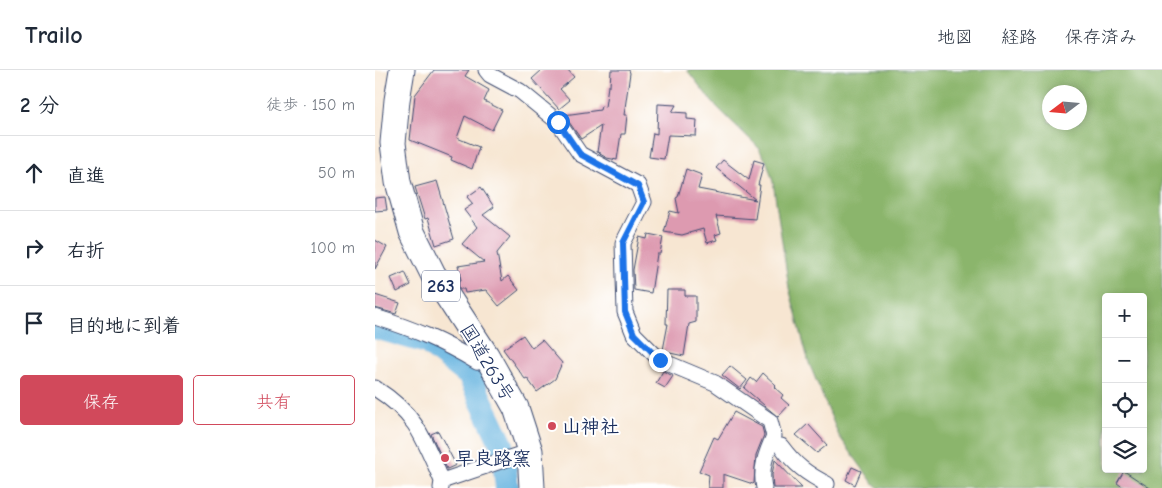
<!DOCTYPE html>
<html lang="ja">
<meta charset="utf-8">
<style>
body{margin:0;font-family:"Comic Neue","Klee One",sans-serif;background:#f2f2f3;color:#1f2937}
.controls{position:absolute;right:15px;bottom:15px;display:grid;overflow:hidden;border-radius:5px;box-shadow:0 2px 8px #0003}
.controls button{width:45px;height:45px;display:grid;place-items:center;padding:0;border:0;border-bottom:1px solid #e0e1e3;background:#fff;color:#1f2937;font:25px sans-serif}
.compass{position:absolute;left:667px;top:15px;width:45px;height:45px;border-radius:50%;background:#fff;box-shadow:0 2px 8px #0003;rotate:254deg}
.stop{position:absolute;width:15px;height:15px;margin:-11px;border:4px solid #1a73e8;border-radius:50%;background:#fff}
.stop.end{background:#1a73e8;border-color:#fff;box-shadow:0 1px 5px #0008}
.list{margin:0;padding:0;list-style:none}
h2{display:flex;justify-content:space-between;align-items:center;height:65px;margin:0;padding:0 20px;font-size:21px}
h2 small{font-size:16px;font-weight:400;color:#747a83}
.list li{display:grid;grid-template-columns:32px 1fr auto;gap:15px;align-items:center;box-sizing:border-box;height:75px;padding:0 20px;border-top:1px solid #e0e1e3}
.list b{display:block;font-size:19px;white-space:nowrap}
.list em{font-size:16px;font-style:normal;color:#747a83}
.actions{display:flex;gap:10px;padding:15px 20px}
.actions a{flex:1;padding:11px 0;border:1px solid #d1495b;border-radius:5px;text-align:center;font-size:18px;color:#d1495b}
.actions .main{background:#d1495b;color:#fff}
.icon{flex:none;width:28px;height:28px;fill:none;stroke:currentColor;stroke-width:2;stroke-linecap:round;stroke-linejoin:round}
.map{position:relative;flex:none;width:787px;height:418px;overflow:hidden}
header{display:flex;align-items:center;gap:30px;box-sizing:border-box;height:70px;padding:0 25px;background:#fff;border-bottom:1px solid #e0e1e3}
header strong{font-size:24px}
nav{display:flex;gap:28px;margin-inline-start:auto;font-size:18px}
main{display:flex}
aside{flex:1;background:#fff}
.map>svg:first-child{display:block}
.forest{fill:#8bb56c;stroke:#537265;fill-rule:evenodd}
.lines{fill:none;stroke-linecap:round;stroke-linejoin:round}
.river{stroke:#65b3df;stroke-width:24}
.building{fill:#dd9ab0}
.minor-casing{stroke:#3c4a6f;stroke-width:17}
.trunk-casing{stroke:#3c4a6f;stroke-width:27}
.minor{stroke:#fff;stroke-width:15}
.trunk{stroke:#fff;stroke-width:25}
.route{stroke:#1a73e8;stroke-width:6}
.poi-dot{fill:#d1495b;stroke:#fff;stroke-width:2}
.labels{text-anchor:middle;stroke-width:4;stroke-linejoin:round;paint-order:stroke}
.shield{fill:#fff;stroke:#5f6d8e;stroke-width:1}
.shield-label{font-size:18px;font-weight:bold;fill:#1b2f5e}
.street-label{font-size:19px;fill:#1b2f5e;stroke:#fff}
.poi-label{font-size:19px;font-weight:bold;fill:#1b2f5e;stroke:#fff;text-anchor:start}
</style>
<header>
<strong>Trailo</strong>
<nav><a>地図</a><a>経路</a><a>保存済み</a></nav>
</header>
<main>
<aside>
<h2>2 分<small>徒歩 · 150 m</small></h2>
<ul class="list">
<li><svg class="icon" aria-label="ahead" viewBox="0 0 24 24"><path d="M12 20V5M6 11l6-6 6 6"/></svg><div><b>直進</b></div><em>50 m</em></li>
<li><svg class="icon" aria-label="right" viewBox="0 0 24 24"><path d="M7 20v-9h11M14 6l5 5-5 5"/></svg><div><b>右折</b></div><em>100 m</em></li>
<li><svg class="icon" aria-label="arrive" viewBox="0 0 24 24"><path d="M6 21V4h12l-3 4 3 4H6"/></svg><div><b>目的地に到着</b></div></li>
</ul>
<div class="actions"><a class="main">保存</a><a>共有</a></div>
</aside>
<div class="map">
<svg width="787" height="418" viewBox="0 0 787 418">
<rect width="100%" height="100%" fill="#fff"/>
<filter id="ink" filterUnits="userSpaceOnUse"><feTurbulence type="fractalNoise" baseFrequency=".02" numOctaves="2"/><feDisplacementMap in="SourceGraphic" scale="10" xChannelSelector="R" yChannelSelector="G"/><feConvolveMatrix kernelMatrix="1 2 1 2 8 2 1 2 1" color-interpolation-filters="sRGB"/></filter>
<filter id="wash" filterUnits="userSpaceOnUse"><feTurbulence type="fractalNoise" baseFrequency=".0096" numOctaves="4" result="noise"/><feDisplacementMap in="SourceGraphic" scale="20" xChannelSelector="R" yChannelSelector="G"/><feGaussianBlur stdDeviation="1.12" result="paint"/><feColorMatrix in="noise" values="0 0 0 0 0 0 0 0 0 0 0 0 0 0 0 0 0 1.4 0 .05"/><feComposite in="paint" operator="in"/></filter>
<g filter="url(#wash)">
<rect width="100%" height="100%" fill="#f7e6d2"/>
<path class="forest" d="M312 0H787V418H504L498 413 464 366 434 293 414 218 398 112 392 92 382 76 338 33ZM674 22H704V52H674ZM731 227H768V399H731Z"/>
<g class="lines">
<path class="river" d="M0 257 52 272 94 305 127 375 132 418"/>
</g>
<g id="blocks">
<path class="building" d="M59 0H94L90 6 114 20 109 31 127 40 117 60 90 46 82 68 104 77 97 99 76 90 77 87 35 70 40 25Z
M167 0H193L199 7 185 19 195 30 184 39 157 9Z
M236 0H254L255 3 249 45H252L250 64H246L242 90 232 88 225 84 226 83 222 82 226 56 206 69 189 45 225 40 226 36 230 37 233 16H235Z
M283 34 301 35 297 42 312 43V49L322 50 321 66 293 65 289 89 274 87 278 63 282 64Z
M348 90 374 110 379 90 389 93 383 115H385L380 149 341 146 346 163 340 165 342 170 332 173 328 159 307 165 289 162 295 141 304 143 301 128 303 127 311 99 327 105 323 119 381 130 341 98Z
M62 111 79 169 61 175 53 148 50 149 40 117Z
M106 117 119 137 108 145 135 167 122 183 127 211 133 206 144 220 124 236 111 220 90 223 89 219H85L80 211 86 210 83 196 109 192 87 174 102 157 89 140 98 134 92 127Z
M10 127 12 140 0 141V128Z
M273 164 288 167 285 184H282L276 223 259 220 258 200 264 167 272 169Z
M0 170 12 177 0 199Z
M30 202 36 215 22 222 16 208Z
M292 220H310V226H321V252L314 254 309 286 295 283 288 280 293 254H291Z
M0 225 25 233 21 244 0 238Z
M148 265 157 278 167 270 187 293 180 309 162 322 152 308 150 309 128 279Z
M355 296 372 310 365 319 347 305Z
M288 301 298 306 290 318 281 313Z
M388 303 401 315 399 317 408 325 406 328 414 335 403 347 369 318 376 308 381 312Z
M359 342 387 357 389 365 381 385 379 413 378 414 348 404V418H333L334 405 324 401 339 367 343 369Z
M433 354 452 375 442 383 421 365Z
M63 361 81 395 72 399 56 364Z
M400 390 427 418H398L397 404Z
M477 397 486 401 480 415 471 410Z
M749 401 775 418H749L742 413Z"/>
</g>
</g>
<g filter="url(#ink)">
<use href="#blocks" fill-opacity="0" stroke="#3c4a6f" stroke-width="1"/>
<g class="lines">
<g class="minor-casing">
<path id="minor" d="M111 0 115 5 145 21 183 52 205 84 263 115 269 132 248 173 250 242 259 264 285 290 340 313 395 351 399 366C391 383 385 399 389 418
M0 247C39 259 67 271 102 292L111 285
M0 318C42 345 48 367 67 411
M406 376C420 395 432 404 452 414L450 418
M66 418 67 411 155 381"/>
</g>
<g class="trunk-casing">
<path id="trunk" d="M27 0 22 30 18 73 23 112 37 162 58 204 111 285 141 338 155 381 157 418"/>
</g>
<use href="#minor" class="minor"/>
<use href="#trunk" class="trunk"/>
</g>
</g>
<g class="lines" filter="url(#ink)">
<path class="route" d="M183 52 205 84 263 116 269 132 248 173 250 242 259 264 285 290"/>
</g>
<g class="poi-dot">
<circle cx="177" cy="356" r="5"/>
<circle cx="70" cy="388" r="5"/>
</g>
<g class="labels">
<rect class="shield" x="47" y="200.5" width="38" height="31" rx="4"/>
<g class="shield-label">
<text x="66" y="222">263</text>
</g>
<g class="street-label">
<text transform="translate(113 292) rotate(59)" y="7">国道263号</text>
</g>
<g class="poi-label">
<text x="187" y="363">山神社</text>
<text x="80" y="395">早良路窯</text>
</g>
</g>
</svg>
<div class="controls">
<button>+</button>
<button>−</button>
<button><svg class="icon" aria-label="locate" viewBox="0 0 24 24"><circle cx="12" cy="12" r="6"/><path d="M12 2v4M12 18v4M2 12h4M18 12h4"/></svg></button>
<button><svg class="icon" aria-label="layers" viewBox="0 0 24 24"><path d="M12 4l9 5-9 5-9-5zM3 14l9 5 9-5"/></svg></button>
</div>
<svg class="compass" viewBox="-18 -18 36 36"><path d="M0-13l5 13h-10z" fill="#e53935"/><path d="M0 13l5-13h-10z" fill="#747a83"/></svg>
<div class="stop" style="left:183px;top:52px"></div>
<div class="stop end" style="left:285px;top:290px"></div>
</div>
</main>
